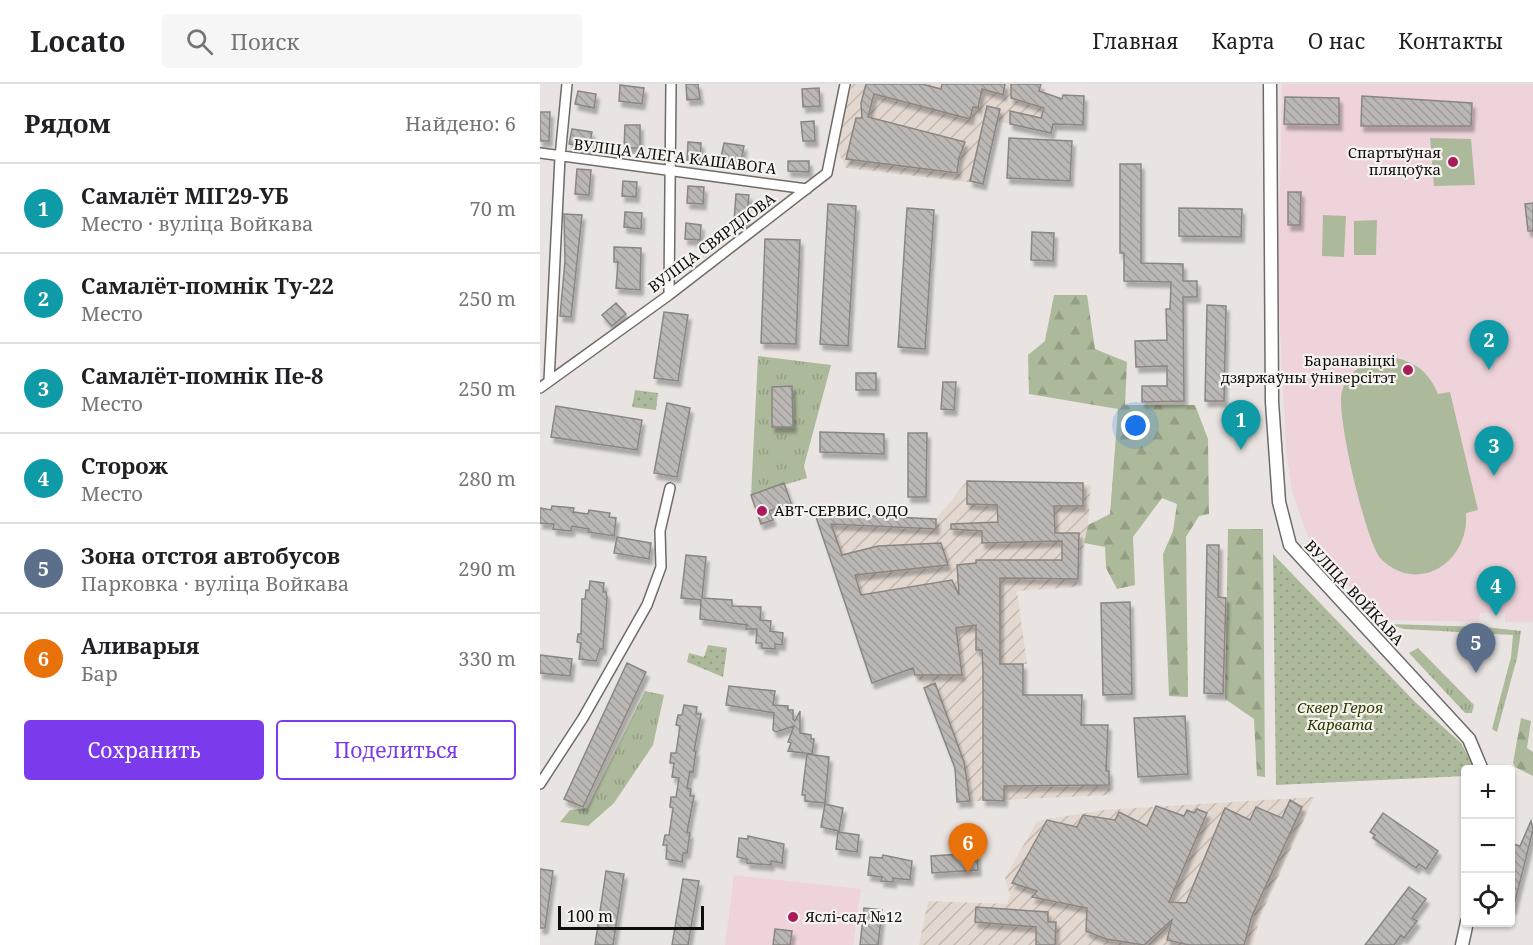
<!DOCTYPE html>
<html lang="ru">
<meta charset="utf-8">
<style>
body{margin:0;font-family:"Noto Serif",serif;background:#f6f6f6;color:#202124}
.controls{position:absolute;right:18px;bottom:18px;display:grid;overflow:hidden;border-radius:6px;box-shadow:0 2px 4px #0004}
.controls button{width:54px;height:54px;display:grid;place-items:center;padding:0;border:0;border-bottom:2px solid #e0e0e0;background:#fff;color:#202124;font:30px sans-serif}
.scale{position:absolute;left:18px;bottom:15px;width:146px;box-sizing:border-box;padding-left:6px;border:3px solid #100e0d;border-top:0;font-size:16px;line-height:21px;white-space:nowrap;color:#100e0d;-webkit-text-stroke:4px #f6f2ee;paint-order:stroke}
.you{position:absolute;left:596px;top:342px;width:21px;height:21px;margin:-15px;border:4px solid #fff;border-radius:50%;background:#1a73e8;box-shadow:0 0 0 9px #1a73e833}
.badge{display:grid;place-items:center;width:39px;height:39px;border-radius:50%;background:#7c3aed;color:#fff;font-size:20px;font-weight:700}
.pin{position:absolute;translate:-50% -50px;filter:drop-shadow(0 2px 3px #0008)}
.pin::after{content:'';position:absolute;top:32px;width:21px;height:18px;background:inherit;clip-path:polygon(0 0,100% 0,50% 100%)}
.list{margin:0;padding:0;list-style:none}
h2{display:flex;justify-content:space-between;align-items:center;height:78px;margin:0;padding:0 24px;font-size:26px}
h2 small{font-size:20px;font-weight:400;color:#757577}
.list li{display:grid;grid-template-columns:39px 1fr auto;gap:18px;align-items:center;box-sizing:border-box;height:90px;padding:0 24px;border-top:2px solid #e0e0e0}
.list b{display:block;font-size:22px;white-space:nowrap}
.list p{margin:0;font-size:20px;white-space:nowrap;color:#757577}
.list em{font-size:20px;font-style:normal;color:#757577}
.actions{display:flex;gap:12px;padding:18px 24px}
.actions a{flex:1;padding:14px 0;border:2px solid #7c3aed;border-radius:6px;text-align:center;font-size:21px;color:#7c3aed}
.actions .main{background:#7c3aed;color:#fff}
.icon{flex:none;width:33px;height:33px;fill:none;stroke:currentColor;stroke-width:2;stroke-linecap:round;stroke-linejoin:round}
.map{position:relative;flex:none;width:993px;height:861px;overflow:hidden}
header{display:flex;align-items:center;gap:36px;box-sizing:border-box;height:84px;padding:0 30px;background:#fff;border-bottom:2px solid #e0e0e0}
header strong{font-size:28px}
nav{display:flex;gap:33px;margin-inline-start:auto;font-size:21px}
.search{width:420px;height:54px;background:#f6f6f6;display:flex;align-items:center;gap:15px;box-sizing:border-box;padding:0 21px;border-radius:6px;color:#757577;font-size:22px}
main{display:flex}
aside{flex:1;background:#fff}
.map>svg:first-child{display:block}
.industrial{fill:url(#industrial-furrows)}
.education{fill:#eed4da}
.grass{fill:url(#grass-tufts)}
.forest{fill:url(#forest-firs)}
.park{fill:url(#park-dots)}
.garden{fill:#adb99b}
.building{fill:url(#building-back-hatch);stroke:#8a8683;stroke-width:1.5;filter:url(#shadow)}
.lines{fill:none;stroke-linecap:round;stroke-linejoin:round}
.minor-casing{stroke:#6e6b68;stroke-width:12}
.major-casing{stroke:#6e6b68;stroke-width:15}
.minor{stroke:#fff;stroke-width:9}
.major{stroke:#fff;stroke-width:12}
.poi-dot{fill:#a91b5b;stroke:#f6f2ee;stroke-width:2}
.labels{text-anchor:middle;stroke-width:4.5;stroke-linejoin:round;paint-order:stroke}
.poi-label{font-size:15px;fill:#100e0d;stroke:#f6f2ee;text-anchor:end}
.street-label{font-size:15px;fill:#100e0d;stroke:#f6f2ee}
.park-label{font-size:15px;font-style:italic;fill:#2c3c00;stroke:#f6f2ee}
</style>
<header>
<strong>Locato</strong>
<div class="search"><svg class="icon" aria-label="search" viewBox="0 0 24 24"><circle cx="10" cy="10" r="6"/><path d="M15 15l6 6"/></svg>Поиск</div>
<nav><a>Главная</a><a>Карта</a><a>О нас</a><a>Контакты</a></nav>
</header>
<main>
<aside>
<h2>Рядом<small>Найдено: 6</small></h2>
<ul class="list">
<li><span class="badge" style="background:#0f9aa8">1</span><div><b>Самалёт МІГ29-УБ</b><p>Место · вуліца Войкава</p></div><em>70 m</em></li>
<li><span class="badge" style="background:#0f9aa8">2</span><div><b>Самалёт-помнік Ту-22</b><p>Место</p></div><em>250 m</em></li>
<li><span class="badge" style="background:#0f9aa8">3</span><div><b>Самалёт-помнік Пе-8</b><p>Место</p></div><em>250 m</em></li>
<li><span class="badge" style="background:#0f9aa8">4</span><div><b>Сторож</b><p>Место</p></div><em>280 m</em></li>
<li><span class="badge" style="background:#5c6f8a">5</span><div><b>Зона отстоя автобусов</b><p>Парковка · вуліца Войкава</p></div><em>290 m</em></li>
<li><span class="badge" style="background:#e8710a">6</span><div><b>Аливарыя</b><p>Бар</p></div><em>330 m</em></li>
</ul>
<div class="actions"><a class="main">Сохранить</a><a>Поделиться</a></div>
</aside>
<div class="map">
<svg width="993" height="861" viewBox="0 0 993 861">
<defs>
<pattern id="industrial-furrows" width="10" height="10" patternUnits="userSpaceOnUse" patternTransform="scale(1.5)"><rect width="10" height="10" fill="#e3d8d0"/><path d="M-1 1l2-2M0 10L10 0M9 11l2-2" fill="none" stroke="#c2b8b1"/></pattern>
<pattern id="grass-tufts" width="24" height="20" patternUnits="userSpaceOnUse" patternTransform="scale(1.5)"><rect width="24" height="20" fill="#adb99b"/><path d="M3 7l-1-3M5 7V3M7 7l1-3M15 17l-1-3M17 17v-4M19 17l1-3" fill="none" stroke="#949e84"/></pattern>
<pattern id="forest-firs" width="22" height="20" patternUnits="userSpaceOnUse" patternTransform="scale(1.5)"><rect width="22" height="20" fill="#adb99b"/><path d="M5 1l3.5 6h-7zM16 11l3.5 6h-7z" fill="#949e84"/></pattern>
<pattern id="park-dots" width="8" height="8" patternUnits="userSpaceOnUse" patternTransform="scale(1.5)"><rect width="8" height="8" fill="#adb99b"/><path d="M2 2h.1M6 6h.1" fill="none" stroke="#949e84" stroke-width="1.8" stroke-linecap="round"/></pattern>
<pattern id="building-back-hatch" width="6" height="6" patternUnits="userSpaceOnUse" patternTransform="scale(1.5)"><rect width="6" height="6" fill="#bbb7b4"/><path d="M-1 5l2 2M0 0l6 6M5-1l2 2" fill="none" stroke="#a09c9a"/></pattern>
<filter id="shadow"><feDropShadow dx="3" dy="5.5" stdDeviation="1.5" flood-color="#0004"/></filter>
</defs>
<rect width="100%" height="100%" fill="#e9e4e1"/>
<path class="industrial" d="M312 0H501L499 7 514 12 509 26 514 37 511 49 457 37 443 100 306 84 296 63Z
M427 397 551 401 548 441 536 503 477 507 487 580H483V610L542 611 541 641H568L566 681 571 711 417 718 415 684 384 604 373 584 332 599 275 430 286 426 299 430 396 435Z
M774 713 720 833 713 861H379L388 817 467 820 470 811 465 794 497 737 563 726Z"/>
<path class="education" d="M742 0H993V538H965V529H940L939 538 848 536 822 518 768 453 752 407 746 367 738 205Z
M194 791 321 805 313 861H185Z"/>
<path class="grass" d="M218 272 291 281 264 382 267 394 211 411Z
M849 540 945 543 981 547 977 574 957 648 952 645 971 573 973 551 864 545Z
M878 564 934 621 932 629H925L869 569Z
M105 607 124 611 113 661 74 719 48 742 20 738 30 726 47 724Z"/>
<path class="forest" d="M514 211H547L555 265 587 278 585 321H655L668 355 669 430 659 432 646 453 648 613 629 612 623 470 633 447 637 420 622 414 593 453 595 501 577 505 566 484 565 463 544 459 548 441 570 430 578 325 489 310 488 271 505 257Z
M688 445H723L725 693 717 692 714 635 685 615Z
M981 634 991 637 987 664 993 668V692L975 683 973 679Z"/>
<path class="park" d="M95 306 118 309 116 326 92 323Z
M733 470 875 618 921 659 933 682 926 686 925 692 736 701Z
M168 561 187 564 183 593 147 578 149 569 164 573Z"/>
<path class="garden" d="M890 54 931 55 935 101 894 102Z
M783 131 806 132 804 173 782 172Z
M837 136 836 171H814V137Z
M851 273C875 277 889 288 898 310L910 308 938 426 926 429C930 477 879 512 841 475 826 459 795 328 802 307 809 285 829 275 851 273Z"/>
<path class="building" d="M146 0H158L160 15 147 16Z
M326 0H382L401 5 402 0H465L463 11 442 5 438 24 433 23 430 35 334 10 328 33 425 58 419 74 417 89 306 75 316 34H322L321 19Z
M471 0H501L499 7 522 15 523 11 544 12 543 41 513 40 511 49 470 40V27L501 34 504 24 471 14Z
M80 1 104 4 102 20 79 17Z
M279 4 280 22 263 23 262 5Z
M38 7 56 10 54 24 35 20Z
M822 12 932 19 931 42H821Z
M745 13 799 14V41L744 40Z
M447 22 460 25 443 100 430 97Z
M0 28H10L9 57H0Z
M274 37 275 57H263L261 38Z
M85 41H100V64H84Z
M32 45 52 48 49 64 29 60Z
M469 54 532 57 530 97 467 94Z
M148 58 161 59 160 76H147Z
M184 59 204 62 201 78 181 73Z
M248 77H269V88L248 87Z
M580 80H601V179L643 180V197H657V213H643L644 317 602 318V302H627V282L596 283 595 257 627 256 626 225H630L631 198 584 197V169H580Z
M37 85 51 86 49 111 35 110Z
M83 97 97 98 96 113 82 112Z
M148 102 164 103 163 120 147 119Z
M748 108H761L760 141H748Z
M196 110 209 111 206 138 194 137Z
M993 119V147H988L985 120Z
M288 120 316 122 308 262 280 260Z
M367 124 394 126 385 265 358 263Z
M639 124 702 125 701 153 639 152Z
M85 128 102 129 101 145 84 143Z
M24 130 42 131 31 233 20 232 25 177Z
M146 139 161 141 160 156 145 155Z
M492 148 514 149 513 177 491 176Z
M225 155 260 156 256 260 221 259Z
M74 163 101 164 100 206 76 204 78 178H74Z
M76 219 86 230 72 242 62 231Z
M667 221 686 222 684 317H665Z
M124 228 148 231 138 297 114 294Z
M316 289H336V306H316Z
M403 298H416L414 326 401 325Z
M252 302 253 343H232V303Z
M127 319 150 324 137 393 114 389Z
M16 322 102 336 97 366 11 353Z
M280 348 344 350V370L280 368Z
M368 349H387L386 413H368Z
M427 397 543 399V422H514L515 449H539L538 495 460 494V580H483V611H542L541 641H568L566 687H569V701L464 702V717L443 716V587L442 566H436V541L416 544 422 591H375L373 584 332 599 275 430 286 426 288 430 396 435V445L291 440 302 471 338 462 401 459 408 481 315 491 321 511 412 496 419 511 417 481 436 479V476H522V457L442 459V447L411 445V440L458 438 457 421 427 420Z
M244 399 251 419 229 427 233 436 221 440 211 411Z
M12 422 34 424 33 428 48 430 49 426 70 429 69 433 76 434 74 452 48 448 49 445 32 442 31 447 13 445 14 440 0 439V424L11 426Z
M77 453 111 459 109 475 74 469Z
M667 461H679L678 513 686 514 683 610 664 609Z
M146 471 166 473 162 514 192 516V522L221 523 220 536 231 537 230 547 243 549 242 561 235 560V565L222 564V559H216L217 545H206L207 541 160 535 161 516 141 514Z
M50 497 64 499 63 508H66L67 514 63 565H60L56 577 39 575 41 559 37 558 38 550H41L42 515H45L46 506H49Z
M590 518 592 610 563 611 561 519Z
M0 571 32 575 30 592 0 589Z
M87 579 106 588 43 723 24 715Z
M395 599 424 678 430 717 417 718 415 684 384 604Z
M189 602 235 607 233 621 248 622V626H253V635L255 637 260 627V649L271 651V655H274L272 670 248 667 251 659 248 658 254 642 236 648 233 646 234 629 186 621Z
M144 621 157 623 156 630H161L154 667H156L153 688 150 687 147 704 151 705 150 712H154L147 748 150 749 147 769H143L142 778 126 775 127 761H123L125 751H129L133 724 130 723 131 713H136L139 694 132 693 134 679H130L131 669H136L140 642 136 641 138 631H142Z
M645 632 648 690 598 693 594 634Z
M267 670 289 673 285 719 265 717V711H262Z
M750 716 762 723 712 832 704 861H649L627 856 632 836 604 861 566 855 546 847 547 824 492 813 497 807 472 799 507 736 537 743 543 731 575 736 579 728 607 742 616 722 644 732 647 726 654 729 657 725 667 729 629 818 646 819 685 724 710 736 716 723 742 734Z
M285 720 303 724 299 747 281 743Z
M843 729 898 767 886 785 879 780 876 784 833 754 835 751 830 748Z
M991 737 993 746 973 825H970V759L980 762Z
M298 748 319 751 317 768 296 765Z
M208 752 244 760 242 779 231 777V781L207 779V775L197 773 199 754 208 755Z
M437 769 438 786 392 789 391 772Z
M343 771 372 777 370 796 353 794V798L341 797 342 793 328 791 330 773 342 774Z
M0 785 13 787 5 844H0Z
M66 787 84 790 73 861H55Z
M143 795 159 797 148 861H132Z
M869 803 886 815 872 834 877 837 864 854 861 851 854 861H825Z
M436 823 508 828V838H516L515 861H496V843L435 838Z
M324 824 342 826 338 861H320Z
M235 845 252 847 250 861H233Z"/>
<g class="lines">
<g class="minor-casing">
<path id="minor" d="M0 69 267 105
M129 211 131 0
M9 297 20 73 27 0
M0 304 129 211 287 89 305 0
M0 700 43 634 107 521 121 483 120 447 130 404"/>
</g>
<g class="major-casing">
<path id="major" d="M730 0 732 318 739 418 750 461 929 655 942 686
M922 861 927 838"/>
</g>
<use href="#minor" class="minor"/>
<use href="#major" class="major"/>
</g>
<g class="poi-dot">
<circle cx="913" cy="78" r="6"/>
<circle cx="868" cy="286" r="6"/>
<circle cx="222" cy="427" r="6"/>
<circle cx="253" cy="833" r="6"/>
</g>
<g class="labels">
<g class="poi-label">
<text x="901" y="74">Спартыўная<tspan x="901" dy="17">пляцоўка</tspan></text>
<text x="856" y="282">Баранавіцкі<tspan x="856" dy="17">дзяржаўны ўніверсітэт</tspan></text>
<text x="234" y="432" text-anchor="start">АВТ-СЕРВИС, ОДО</text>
<text x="265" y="838" text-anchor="start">Яслі-сад №12</text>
</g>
<g class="street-label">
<text transform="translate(135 73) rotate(7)" y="5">ВУЛІЦА АЛЕГА КАШАВОГА</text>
<text transform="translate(172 159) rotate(-37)" y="5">ВУЛІЦА СВЯРДЛОВА</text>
<text transform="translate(814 509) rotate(47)" y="5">ВУЛІЦА ВОЙКАВА</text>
</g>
<g class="park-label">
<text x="800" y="629">Сквер Героя<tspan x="800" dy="17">Карвата</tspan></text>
</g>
</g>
</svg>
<div class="controls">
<button>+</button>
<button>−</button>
<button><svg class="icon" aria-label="locate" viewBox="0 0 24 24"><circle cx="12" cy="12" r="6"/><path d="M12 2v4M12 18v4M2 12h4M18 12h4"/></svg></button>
</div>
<div class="scale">100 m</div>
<div class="you"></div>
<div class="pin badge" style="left:701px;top:366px;background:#0f9aa8">1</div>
<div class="pin badge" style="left:949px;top:286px;background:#0f9aa8">2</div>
<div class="pin badge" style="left:954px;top:392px;background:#0f9aa8">3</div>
<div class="pin badge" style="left:956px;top:532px;background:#0f9aa8">4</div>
<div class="pin badge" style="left:936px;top:589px;background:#5c6f8a">5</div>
<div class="pin badge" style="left:428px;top:789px;background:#e8710a">6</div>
</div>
</main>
